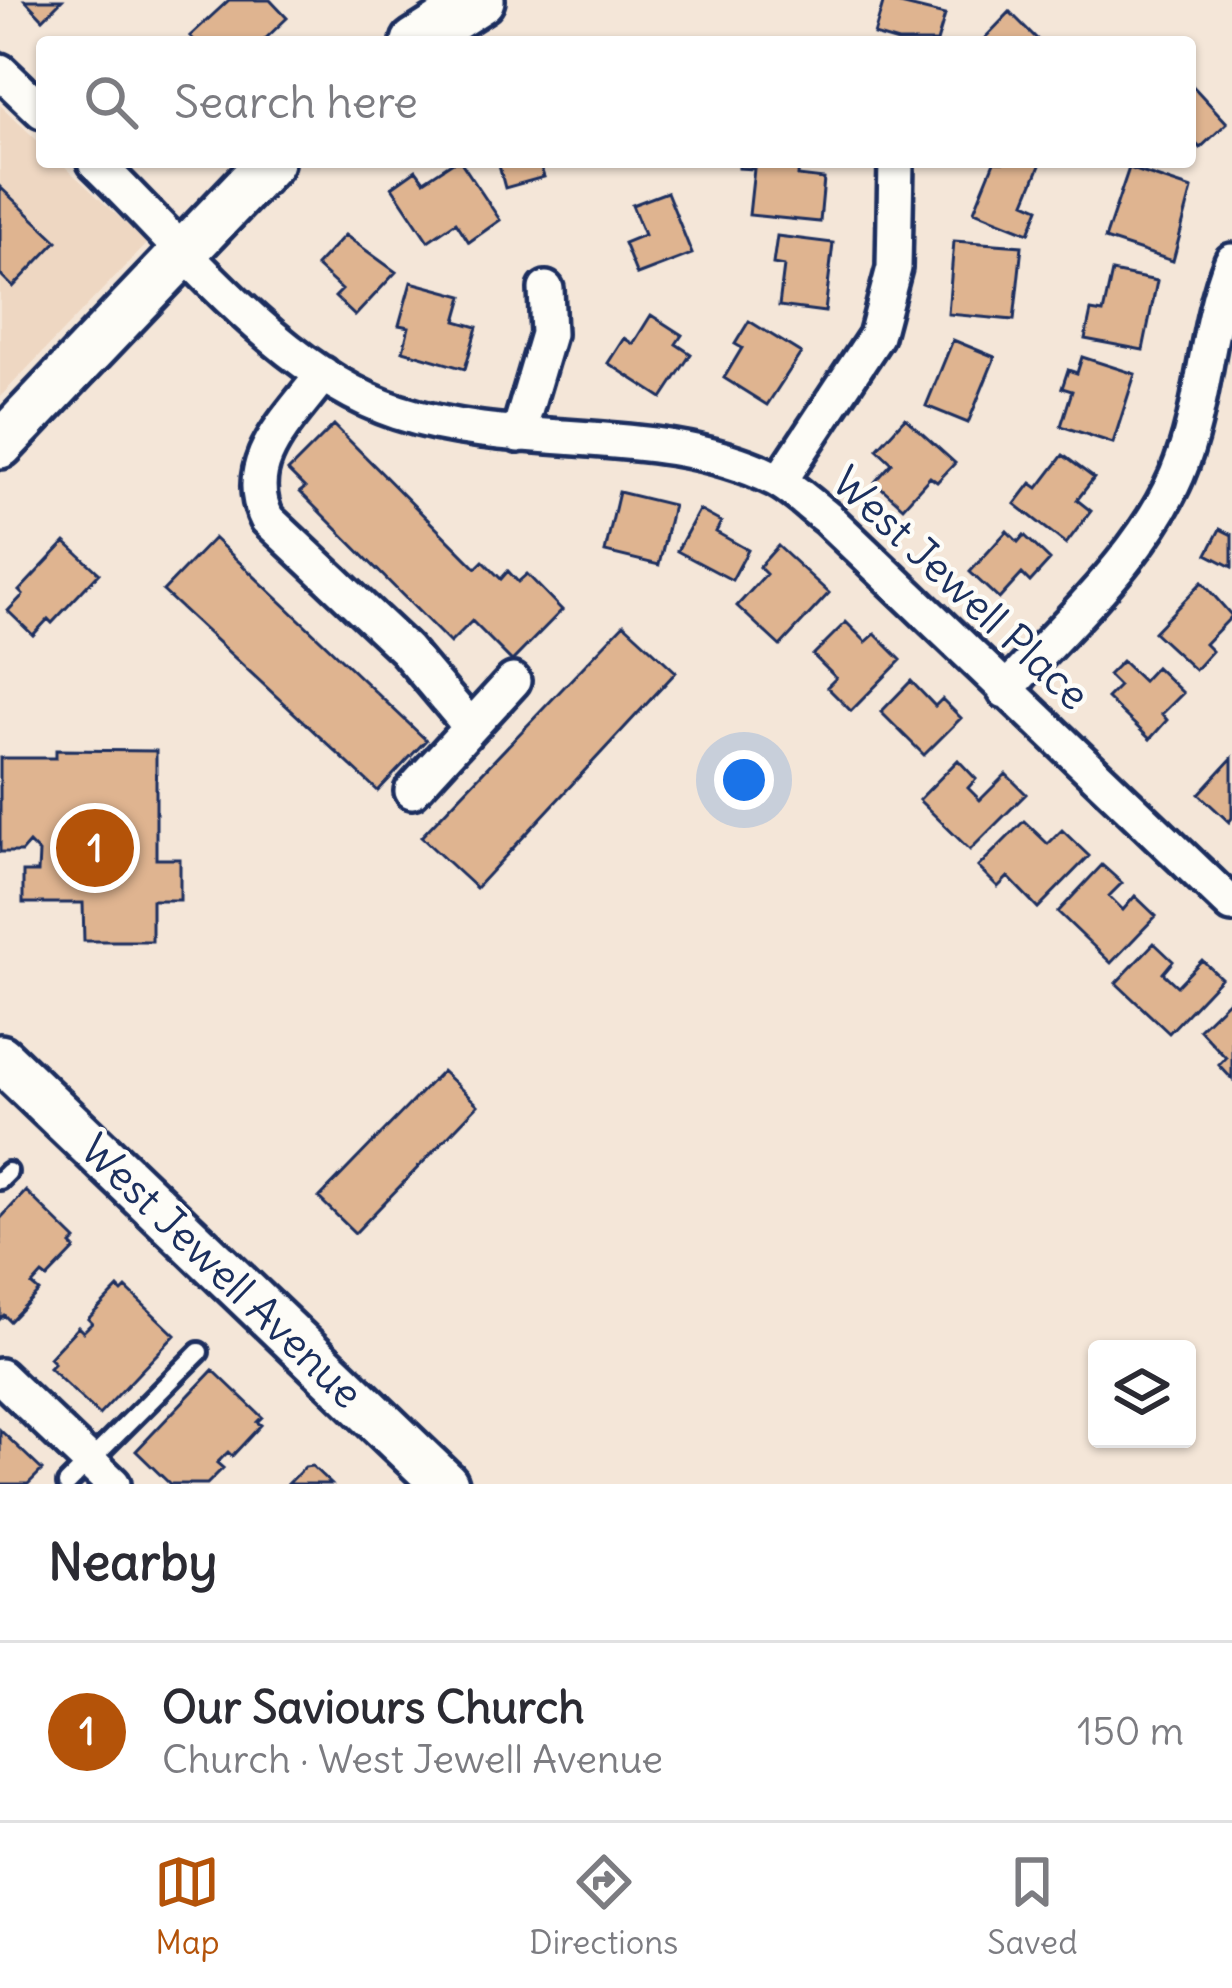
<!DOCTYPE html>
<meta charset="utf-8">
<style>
body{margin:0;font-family:Delius,sans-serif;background:#f2f2f3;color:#2b2b33}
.controls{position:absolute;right:36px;bottom:36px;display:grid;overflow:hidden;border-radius:12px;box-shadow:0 3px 9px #0004}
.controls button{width:108px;height:108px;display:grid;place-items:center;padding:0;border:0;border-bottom:3px solid #e1e1e2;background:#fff;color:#2b2b33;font:60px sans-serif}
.you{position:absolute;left:744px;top:780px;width:42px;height:42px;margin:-30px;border:9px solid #fff;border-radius:50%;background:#1a73e8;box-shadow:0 0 0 18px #1a73e833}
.badge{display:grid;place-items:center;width:78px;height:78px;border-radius:50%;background:#b45309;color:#fff;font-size:39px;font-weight:700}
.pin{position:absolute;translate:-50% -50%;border:6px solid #fff;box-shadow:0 3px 12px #0006}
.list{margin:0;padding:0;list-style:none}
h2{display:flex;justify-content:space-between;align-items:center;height:156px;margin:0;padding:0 48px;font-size:51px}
h2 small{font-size:39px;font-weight:400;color:#7c7c81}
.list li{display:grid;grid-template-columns:78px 1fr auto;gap:36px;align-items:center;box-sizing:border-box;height:180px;padding:0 48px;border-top:3px solid #e1e1e2}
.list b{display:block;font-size:45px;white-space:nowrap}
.list p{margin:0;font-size:39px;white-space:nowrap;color:#7c7c81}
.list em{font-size:39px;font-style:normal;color:#7c7c81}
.icon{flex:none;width:66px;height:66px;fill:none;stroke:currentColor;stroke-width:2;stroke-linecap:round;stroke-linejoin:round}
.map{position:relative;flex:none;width:1232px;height:1484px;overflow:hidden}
.search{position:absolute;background:#fff;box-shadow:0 3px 9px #0004;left:36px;right:36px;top:36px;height:132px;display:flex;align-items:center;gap:30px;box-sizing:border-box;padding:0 42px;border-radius:12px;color:#7c7c81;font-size:45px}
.sheet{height:336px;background:#fff}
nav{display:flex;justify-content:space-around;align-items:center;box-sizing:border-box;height:168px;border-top:3px solid #e1e1e2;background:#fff;font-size:33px;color:#7c7c81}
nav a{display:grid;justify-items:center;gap:6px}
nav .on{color:#b45309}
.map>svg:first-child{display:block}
.built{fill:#eed7c2}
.building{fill:#dfb490;stroke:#1b2f5e;stroke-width:3}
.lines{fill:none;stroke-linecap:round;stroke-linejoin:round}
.lane-casing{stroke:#1b2f5e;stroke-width:26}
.street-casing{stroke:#1b2f5e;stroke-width:42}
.secondary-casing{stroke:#1b2f5e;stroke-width:54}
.lane{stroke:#fdfcf7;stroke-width:16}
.street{stroke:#fdfcf7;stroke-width:33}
.secondary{stroke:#fdfcf7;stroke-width:45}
.labels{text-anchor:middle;stroke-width:9;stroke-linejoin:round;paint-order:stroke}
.street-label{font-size:42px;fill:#1b2f5e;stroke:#fdfcf7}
</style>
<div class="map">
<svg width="1232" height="1484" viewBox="0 0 1232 1484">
<rect width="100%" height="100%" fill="#f4e6d8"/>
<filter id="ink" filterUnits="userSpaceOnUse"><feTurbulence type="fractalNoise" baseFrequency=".00833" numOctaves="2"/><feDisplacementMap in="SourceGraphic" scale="24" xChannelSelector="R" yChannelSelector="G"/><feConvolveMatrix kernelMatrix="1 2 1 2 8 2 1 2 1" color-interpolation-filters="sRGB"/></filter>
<g filter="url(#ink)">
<path class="built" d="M0 105 42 145V162H60L147 243 0 397Z"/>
<path class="building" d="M25 0H62L43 19Z
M229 0H270L287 18 262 42H196L190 36Z
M884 0 945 15 937 42H898L874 35Z
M1010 12 1037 39 1034 42H981Z
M1190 83 1227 123 1200 148 1190 137Z
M453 162H461L500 220 469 242 456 222 428 241 392 187 416 170 424 181Z
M498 162H550L540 165 544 177 505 188Z
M739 162H799L798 176 824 179 820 222 749 215 754 169 739 168Z
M994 162 1041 163 1025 202 1039 208 1029 233 974 211Z
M1129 168 1192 189 1173 261 1105 239Z
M0 187 57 241 13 287 0 274Z
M667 192 692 254 637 275 624 243 644 235 632 205Z
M345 235 396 272 355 316 335 297 342 290 316 266Z
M777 236 833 243 825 312 779 306 784 266 773 264Z
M954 241 1022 246 1014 320 948 314Z
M1112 272 1157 281 1143 350 1085 339 1091 311 1103 313Z
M411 282 463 296 456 321 477 327 465 369 403 351 409 327 399 325Z
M651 315 682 335 676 344 691 354 662 398 608 363 624 338 633 344Z
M749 321 801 353 767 405 724 378 742 348 735 344Z
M953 340 995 357 968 423 926 406Z
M1082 357 1135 374 1113 443 1061 426 1072 391 1062 388 1068 370 1077 373Z
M905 418 955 463 937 482 930 477 903 507 875 482 892 463 877 449Z
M334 425 476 568 483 561 501 579 508 571 518 582 527 574 562 610 512 661 472 621 450 643 300 492 305 488 288 471Z
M1063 455 1094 478 1077 500 1091 511 1066 544 1015 504 1031 483 1038 488Z
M619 492 673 505 659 565 605 552Z
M699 510 721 522 716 532 748 550 732 580 677 551Z
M1220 529 1232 535V567L1207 554Z
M1007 531 1018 542 1024 535 1050 560 1030 582 1022 574 999 599 970 572Z
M214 538 426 740 378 791 163 591Z
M65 542 99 573 52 623 48 619 33 635 8 611 23 595 19 591Z
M778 546 829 593 780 646 737 606 766 574 759 567Z
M1202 582 1232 616 1205 644 1212 651 1195 670 1154 632Z
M846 622 866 642 875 634 901 660 851 711 827 687 836 678 813 655Z
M624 624 676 672 476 888 421 837Z
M1122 661 1143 681 1156 667 1183 693 1162 714 1167 720 1150 739 1107 698 1119 686 1108 675Z
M911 681 935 706 942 699 961 718 924 755 881 712Z
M56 750 156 751V859H180V900H152V941H84L83 903H23V872H38L39 853 29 843 21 852H0V758H56Z
M1232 758V818L1229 822 1199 794Z
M958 760 976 779 968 788 980 800 1006 774 1026 794 970 850 919 800Z
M1024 821 1048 844 1062 830 1089 856 1038 908 1008 877 998 887 978 867Z
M1102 865 1122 883 1109 896 1123 910 1135 896 1156 916 1111 963 1058 912Z
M1154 943 1173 961 1163 973 1177 986 1202 960 1221 978 1169 1033 1116 983Z
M1231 998 1232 999V1079L1219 1065 1226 1058 1199 1029Z
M442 1071 478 1105 355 1233 319 1198Z
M26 1191 76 1240 71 1245 75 1249 47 1278 42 1274 32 1285 39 1291 10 1321 4 1315 0 1319V1219Z
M118 1288 122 1292 126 1288 175 1335 99 1415 49 1368 54 1363 49 1358 78 1327 83 1332 92 1323 88 1319Z
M213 1370 262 1417 257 1422 261 1425 232 1456 228 1452 217 1463 223 1468 207 1484H170L136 1451Z
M0 1430 42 1470 28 1484H0Z
M312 1466 331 1484H288L305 1467Z"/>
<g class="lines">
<g class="lane-casing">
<path id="lane" d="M0 1180 8 1172
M67 1484 199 1352"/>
</g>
<g class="street-casing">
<path id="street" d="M0 71 42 111
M95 162C182 245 281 374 398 412 520 452 658 421 775 479 794 489 810 505 827 518L1232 905
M323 374C290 419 239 462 267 519L405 649 470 726
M518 435 548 334 546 289
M780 481 876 336 894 268 896 162
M1005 691C1065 624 1141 558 1177 475 1206 406 1204 330 1232 261
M412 791 513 681
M0 1376 113 1484"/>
</g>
<g class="secondary-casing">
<path id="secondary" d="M415 42 481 0
M0 445 270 162
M0 1058 445 1484"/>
</g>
<use href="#lane" class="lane"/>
<use href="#street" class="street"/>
<use href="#secondary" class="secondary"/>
</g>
</g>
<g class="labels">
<g class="street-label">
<text transform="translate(961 588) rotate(43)" y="15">West Jewell Place</text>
<text transform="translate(222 1271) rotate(44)" y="15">West Jewell Avenue</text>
</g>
</g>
</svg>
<div class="controls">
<button><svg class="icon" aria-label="layers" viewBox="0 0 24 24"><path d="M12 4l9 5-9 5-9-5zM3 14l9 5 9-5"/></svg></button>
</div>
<div class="you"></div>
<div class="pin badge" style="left:95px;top:848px">1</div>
<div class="search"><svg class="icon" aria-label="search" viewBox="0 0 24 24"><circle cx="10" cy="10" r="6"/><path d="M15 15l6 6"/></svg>Search here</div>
</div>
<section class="sheet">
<h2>Nearby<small></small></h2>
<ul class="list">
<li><span class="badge">1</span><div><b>Our Saviours Church</b><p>Church · West Jewell Avenue</p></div><em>150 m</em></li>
</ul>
</section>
<nav>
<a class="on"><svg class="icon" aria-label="map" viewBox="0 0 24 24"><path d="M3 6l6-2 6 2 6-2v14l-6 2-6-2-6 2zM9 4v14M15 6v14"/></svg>Map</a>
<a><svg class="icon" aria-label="directions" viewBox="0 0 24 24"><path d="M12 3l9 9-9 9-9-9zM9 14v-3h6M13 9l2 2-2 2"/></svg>Directions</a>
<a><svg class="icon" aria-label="saved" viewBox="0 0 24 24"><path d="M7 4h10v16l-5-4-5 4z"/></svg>Saved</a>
</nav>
